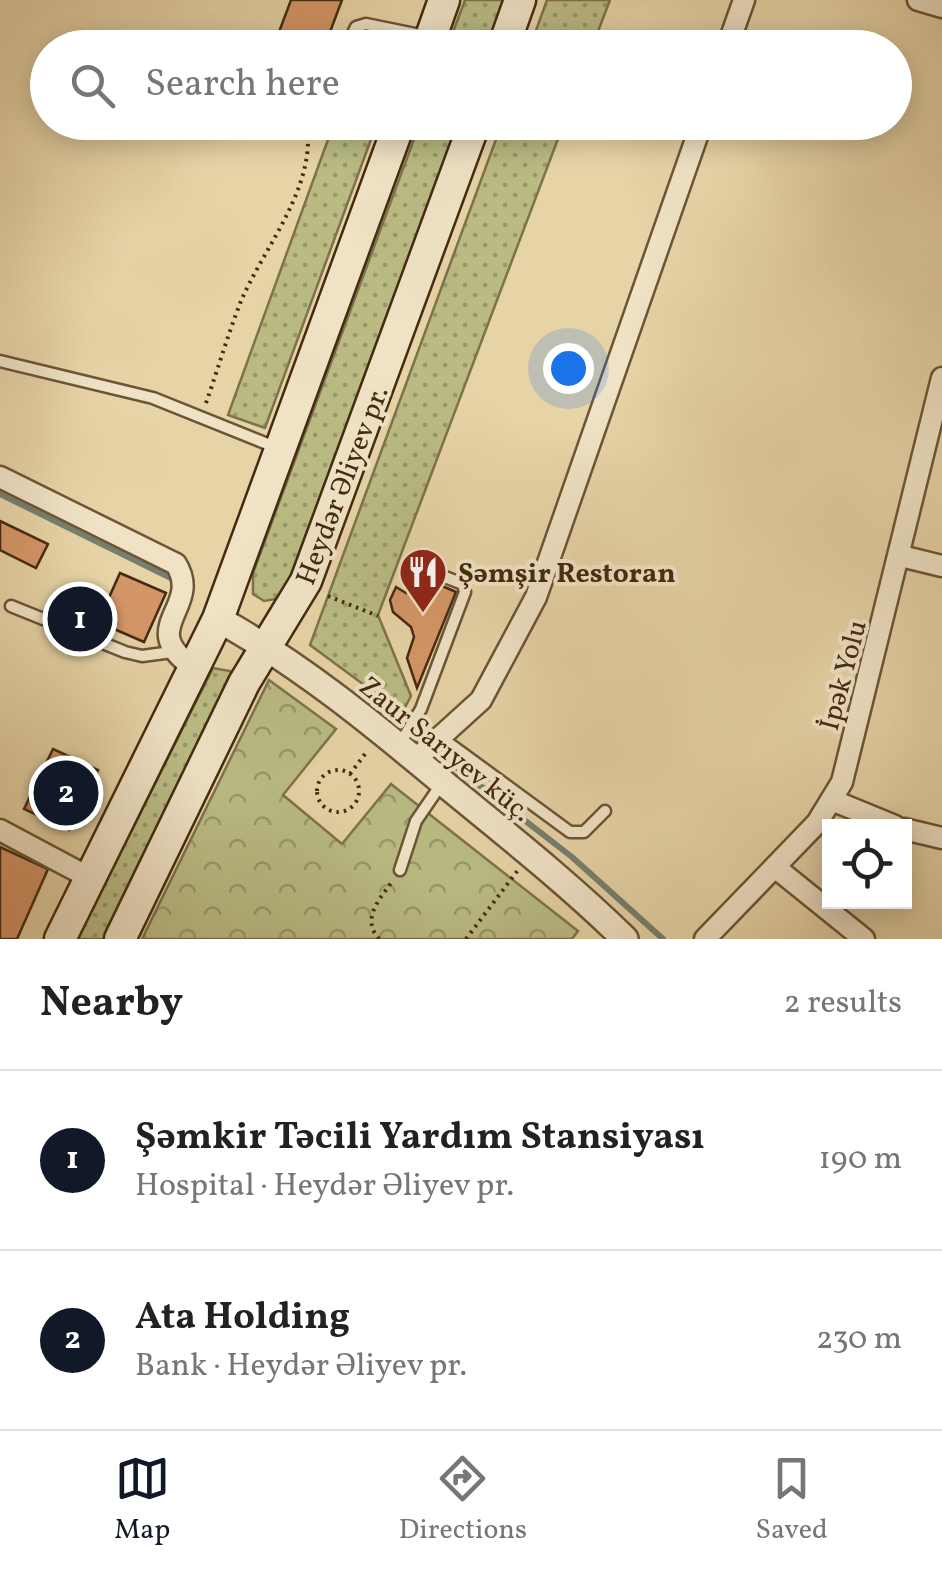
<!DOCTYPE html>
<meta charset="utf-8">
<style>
body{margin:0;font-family:Vollkorn,serif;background:#f2f2f2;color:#222}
.controls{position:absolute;right:30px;bottom:30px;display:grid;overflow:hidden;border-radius:0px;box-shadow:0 5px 25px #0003}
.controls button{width:90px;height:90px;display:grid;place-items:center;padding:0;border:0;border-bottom:2px solid #e0e0e0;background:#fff;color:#222;font:50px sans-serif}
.you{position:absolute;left:568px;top:368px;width:35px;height:35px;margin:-25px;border:8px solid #fff;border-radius:50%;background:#1a73e8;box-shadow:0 0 0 15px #1a73e833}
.badge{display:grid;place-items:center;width:65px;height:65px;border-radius:50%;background:#111827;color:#fff;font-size:32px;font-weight:700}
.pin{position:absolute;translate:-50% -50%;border:5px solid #fff;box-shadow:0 2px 10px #0006}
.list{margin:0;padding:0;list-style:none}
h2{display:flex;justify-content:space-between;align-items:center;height:130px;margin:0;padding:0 40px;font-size:42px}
h2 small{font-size:32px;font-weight:400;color:#767676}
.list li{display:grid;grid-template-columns:65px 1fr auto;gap:30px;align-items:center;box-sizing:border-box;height:180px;padding:0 40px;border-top:2px solid #e0e0e0}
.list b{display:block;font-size:38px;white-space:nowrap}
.list p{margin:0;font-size:32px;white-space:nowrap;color:#767676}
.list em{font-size:32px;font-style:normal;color:#767676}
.icon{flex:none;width:55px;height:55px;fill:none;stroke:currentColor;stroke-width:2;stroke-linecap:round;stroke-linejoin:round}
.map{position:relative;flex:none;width:942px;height:939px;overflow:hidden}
.search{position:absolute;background:#fff;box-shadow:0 5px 25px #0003;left:30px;right:30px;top:30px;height:110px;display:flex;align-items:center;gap:25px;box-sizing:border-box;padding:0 35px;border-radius:55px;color:#767676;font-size:38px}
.sheet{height:490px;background:#fff}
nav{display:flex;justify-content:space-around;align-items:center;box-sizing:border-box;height:140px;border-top:2px solid #e0e0e0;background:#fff;font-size:28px;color:#767676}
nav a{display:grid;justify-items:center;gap:5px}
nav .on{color:#111827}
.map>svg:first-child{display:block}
.grass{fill:url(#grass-dots);stroke:#7e724a;stroke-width:2.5}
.park{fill:url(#park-crowns);stroke:#7e724a;stroke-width:2.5}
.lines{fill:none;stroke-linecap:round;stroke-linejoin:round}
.stream{stroke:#767f6e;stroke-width:6}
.building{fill:#d49667;stroke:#442a10;stroke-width:2.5}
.service-casing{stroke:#6c5436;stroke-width:15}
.minor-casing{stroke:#6c5436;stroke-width:25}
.tertiary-casing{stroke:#6c5436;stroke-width:30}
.secondary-casing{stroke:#442a10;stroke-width:35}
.path{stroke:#442a10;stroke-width:4;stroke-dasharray:2.5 5;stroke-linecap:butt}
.service{stroke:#efe2c5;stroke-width:10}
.minor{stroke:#efe2c5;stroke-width:20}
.tertiary{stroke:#efe2c5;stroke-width:25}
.secondary{stroke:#efe2c5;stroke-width:30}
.labels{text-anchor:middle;stroke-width:8;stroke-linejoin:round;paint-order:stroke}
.street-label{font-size:28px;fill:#442a10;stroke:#efe2c5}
.poi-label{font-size:28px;font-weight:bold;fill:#442a10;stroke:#efe2c5;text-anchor:start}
</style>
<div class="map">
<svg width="942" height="939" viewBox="0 0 942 939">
<defs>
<pattern id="grass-dots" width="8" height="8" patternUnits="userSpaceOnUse" patternTransform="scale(2.5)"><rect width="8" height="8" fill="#b9bb83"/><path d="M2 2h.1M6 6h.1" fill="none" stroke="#98986a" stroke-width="1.8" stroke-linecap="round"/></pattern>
<pattern id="park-crowns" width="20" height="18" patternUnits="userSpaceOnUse" patternTransform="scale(2.5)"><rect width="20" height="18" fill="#b9bb83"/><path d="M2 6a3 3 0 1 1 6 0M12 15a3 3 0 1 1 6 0" fill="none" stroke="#98986a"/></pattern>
</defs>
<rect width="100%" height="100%" fill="#e6d3a6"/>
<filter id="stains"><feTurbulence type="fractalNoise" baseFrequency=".002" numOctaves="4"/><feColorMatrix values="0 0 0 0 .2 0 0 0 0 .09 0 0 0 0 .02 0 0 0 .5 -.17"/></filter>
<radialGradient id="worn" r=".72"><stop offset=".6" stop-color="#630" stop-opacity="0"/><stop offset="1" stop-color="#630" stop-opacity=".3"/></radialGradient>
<path class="grass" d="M465 0H507L489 47 447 48Z
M547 0H610L592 47H530Z
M334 123H377L265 428 228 415Z
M420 123H461L285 590 275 599 264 601 253 594V573Z
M502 123H564L378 615 411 696 402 713 310 645Z
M213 668 230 671 234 681 105 939H77Z"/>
<path class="park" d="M269 680 336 729 283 795 342 844 391 784 578 931 572 939H142Z"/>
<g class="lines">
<path class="stream" d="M0 494 171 578
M447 760 572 857 663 939"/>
</g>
<path class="building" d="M291 0H342L324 48H273Z
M0 521 48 544 36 568 0 550Z
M120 573 166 593 144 642 98 622Z
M415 574 456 592 417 688 407 658 414 637 411 627 393 612 390 600 396 587 406 593Z
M53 749 98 770 69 830 24 809Z
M0 847 48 869 17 939H0Z"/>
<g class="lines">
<g class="service-casing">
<path id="service" d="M346 48 356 27 366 24 425 36
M295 122 308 127 315 122
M0 361 153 398 275 447
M11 606 125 652 142 656 172 652
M439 736 570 832H584L605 811
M399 745 421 709 465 592 463 584 427 570
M400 870 416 821 442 783"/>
</g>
<g class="minor-casing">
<path id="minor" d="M918 0 942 7
M727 48 744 0
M0 477 176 564C203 608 135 627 193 667
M901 556 942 566
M416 759 481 700 536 597 702 122
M834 801 895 826
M904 829 942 838
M0 830 90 878
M776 868 864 939
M705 939 817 823 842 782 942 378"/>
</g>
<g class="tertiary-casing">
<path id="tertiary" d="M218 619C300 664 374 725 446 785 507 835 569 884 625 939"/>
</g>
<g class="secondary-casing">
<path id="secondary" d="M427 48 444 0
M503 48 520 0
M60 939 218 619 400 122
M120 939 244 683 306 581 475 122"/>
</g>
<path class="path" d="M206 403C218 369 228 334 241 301 263 250 309 196 308 138
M328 596 378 616
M317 791a21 21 0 1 1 42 0a21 21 0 1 1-42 0Z
M350 774 368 750
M379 939C361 919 379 900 391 883
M466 939 518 870"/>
<use href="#service" class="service"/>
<use href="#minor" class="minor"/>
<use href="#tertiary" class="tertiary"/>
<use href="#secondary" class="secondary"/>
</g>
<defs>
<g id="restaurant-pin" transform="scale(2.5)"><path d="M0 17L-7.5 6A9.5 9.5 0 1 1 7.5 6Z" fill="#8f2418" stroke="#efe2c5"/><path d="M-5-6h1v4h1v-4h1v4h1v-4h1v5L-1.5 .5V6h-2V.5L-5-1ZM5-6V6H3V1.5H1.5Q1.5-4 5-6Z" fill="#fff"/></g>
</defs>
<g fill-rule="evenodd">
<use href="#restaurant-pin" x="423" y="572"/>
</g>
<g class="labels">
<g class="street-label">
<text transform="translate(341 485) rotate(-69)" y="10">Heydər Əliyev pr.</text>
<text transform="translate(842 675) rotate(-75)" y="10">İpək Yolu</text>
<text transform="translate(446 748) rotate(39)" y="10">Zaur Sarıyev küç.</text>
</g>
<g class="poi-label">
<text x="458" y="582">Şəmşir Restoran</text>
</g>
</g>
<rect width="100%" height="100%" filter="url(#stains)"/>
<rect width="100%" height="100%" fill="url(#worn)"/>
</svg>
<div class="controls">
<button><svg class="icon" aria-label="locate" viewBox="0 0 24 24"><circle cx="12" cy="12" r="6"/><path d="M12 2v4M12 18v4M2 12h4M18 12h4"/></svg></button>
</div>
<div class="you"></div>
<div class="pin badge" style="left:80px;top:619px">1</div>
<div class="pin badge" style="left:66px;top:793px">2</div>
<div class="search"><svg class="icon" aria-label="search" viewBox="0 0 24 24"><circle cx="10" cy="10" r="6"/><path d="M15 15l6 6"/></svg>Search here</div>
</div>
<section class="sheet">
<h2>Nearby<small>2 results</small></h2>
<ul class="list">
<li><span class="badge">1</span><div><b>Şəmkir Təcili Yardım Stansiyası</b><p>Hospital · Heydər Əliyev pr.</p></div><em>190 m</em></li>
<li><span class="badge">2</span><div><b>Ata Holding</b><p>Bank · Heydər Əliyev pr.</p></div><em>230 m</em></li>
</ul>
</section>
<nav>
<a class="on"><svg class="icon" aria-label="map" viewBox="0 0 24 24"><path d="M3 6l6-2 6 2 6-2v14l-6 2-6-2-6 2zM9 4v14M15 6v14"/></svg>Map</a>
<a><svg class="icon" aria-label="directions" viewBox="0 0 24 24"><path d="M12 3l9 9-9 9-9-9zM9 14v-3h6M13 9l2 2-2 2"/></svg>Directions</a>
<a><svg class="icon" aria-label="saved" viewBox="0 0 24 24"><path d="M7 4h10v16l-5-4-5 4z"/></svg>Saved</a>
</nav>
